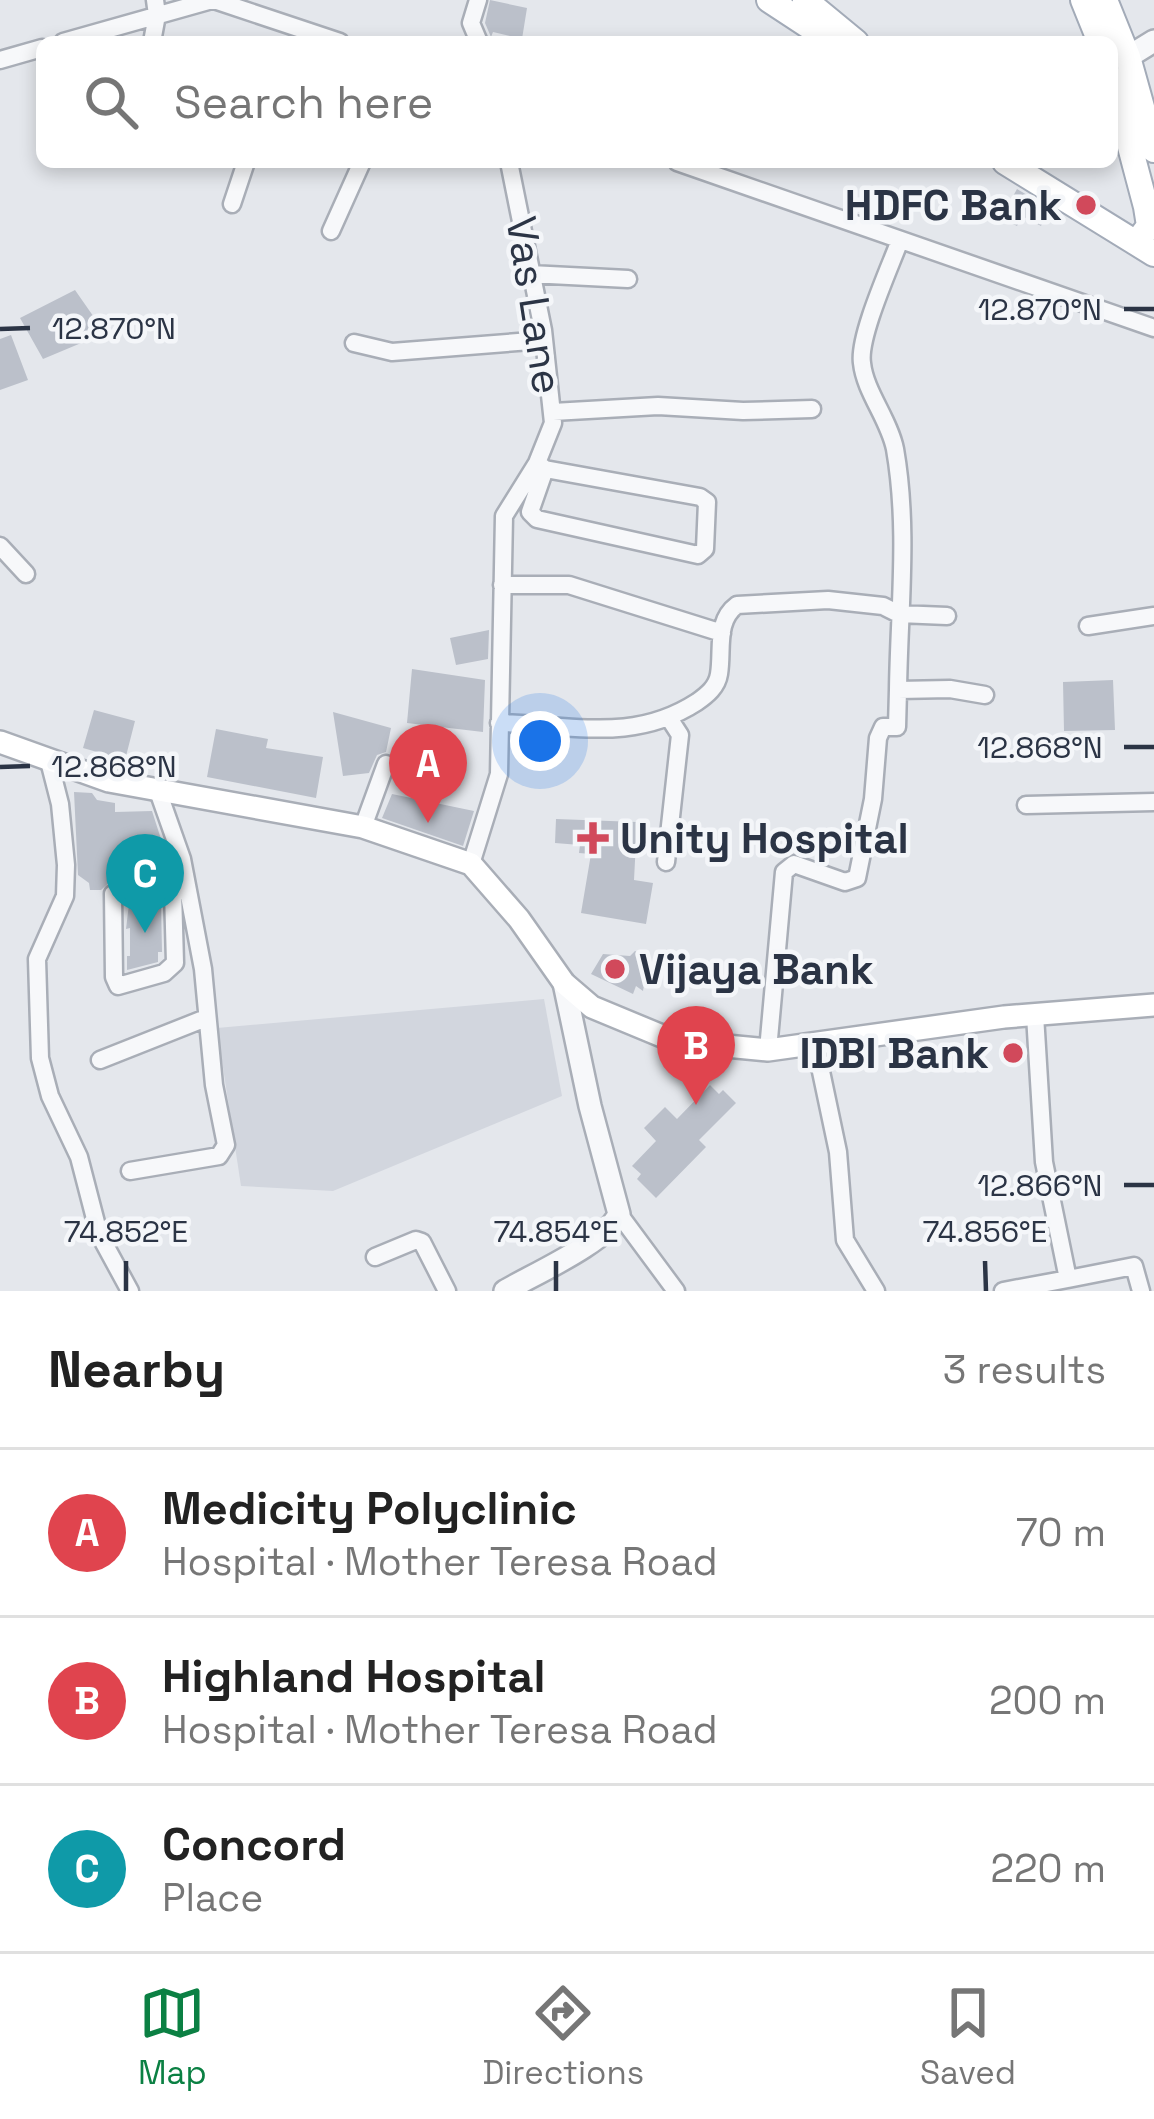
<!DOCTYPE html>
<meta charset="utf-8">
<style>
body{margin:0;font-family:"Space Grotesk",sans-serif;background:#f6f6f6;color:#222}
.you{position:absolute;left:540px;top:741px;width:42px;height:42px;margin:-30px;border:9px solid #fff;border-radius:50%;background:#1a73e8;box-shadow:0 0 0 18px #1a73e833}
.badge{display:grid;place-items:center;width:78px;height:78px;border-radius:50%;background:#0b8043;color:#fff;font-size:39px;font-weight:700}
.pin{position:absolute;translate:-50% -99px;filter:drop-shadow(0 3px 6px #0008)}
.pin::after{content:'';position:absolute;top:63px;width:42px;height:36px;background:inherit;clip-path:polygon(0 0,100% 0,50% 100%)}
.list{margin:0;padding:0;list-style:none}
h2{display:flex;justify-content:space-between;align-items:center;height:156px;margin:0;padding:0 48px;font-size:51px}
h2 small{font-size:39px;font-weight:400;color:#767676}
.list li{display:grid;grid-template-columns:78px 1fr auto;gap:36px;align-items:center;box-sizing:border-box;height:168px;padding:0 48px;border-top:3px solid #e0e0e0}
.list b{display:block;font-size:45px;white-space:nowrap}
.list p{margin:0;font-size:39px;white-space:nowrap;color:#767676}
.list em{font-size:39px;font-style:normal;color:#767676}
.icon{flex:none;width:66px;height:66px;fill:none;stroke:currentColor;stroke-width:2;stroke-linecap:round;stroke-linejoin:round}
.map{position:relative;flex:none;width:1154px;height:1291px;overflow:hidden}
.search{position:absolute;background:#fff;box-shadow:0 6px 18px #0003;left:36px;right:36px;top:36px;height:132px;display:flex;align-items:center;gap:30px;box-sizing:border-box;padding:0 42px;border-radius:18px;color:#767676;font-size:45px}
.sheet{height:660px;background:#fff}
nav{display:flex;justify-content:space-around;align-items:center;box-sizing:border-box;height:168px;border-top:3px solid #e0e0e0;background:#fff;font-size:33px;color:#767676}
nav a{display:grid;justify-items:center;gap:6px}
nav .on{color:#0b8043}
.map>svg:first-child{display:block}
.built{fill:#d2d6de}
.building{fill:#bbc0ca}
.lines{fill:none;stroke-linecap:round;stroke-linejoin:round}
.minor-casing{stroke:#a9aeb7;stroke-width:21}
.tertiary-casing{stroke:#a9aeb7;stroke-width:26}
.secondary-casing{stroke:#a9aeb7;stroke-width:26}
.primary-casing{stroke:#a3abb8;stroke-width:28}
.minor{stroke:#f7f8fa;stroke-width:16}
.tertiary{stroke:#f7f8fa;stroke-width:21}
.secondary{stroke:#fff;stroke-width:21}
.primary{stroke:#fff;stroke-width:24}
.ticks{fill:none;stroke:#2b3445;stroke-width:4.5}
.poi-dot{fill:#d1495b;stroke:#f4f6f9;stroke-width:4.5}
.labels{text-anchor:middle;stroke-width:9;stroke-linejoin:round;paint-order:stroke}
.poi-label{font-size:42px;font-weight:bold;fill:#2b3445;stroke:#f4f6f9;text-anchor:end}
.street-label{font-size:42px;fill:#2b3445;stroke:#f4f6f9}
.ticks-label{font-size:30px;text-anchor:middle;fill:#2b3445;stroke:#f4f6f9;stroke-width:9;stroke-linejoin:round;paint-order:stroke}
</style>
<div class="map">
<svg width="1154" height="1291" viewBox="0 0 1154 1291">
<rect width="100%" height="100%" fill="#e4e7ec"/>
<path class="built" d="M544 999 562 1096 333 1191 241 1186 217 1028Z"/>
<path class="building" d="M490 0 527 8 522 39 493 32 491 37 485 23Z
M1017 189 1049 208 1041 226 1022 216 1017 226 1001 218Z
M75 290 105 333 43 359 20 318Z
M11 335 28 380 0 390V339Z
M489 630 488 659 456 665 450 638Z
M412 669 485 680 483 732 407 723Z
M1113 680 1115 730 1064 731 1063 682Z
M94 710 135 721 125 760 83 748Z
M333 712 391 728 386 752 377 755 369 773 343 776Z
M216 729 268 739 266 748 323 757 316 798 207 777Z
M74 792 92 793 97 800 115 803V812L152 811 170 867 114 866 113 879 101 890H90L89 883 78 875Z
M392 794 474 811 463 846 382 818Z
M556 819 637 822 634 880 653 883 646 924 581 913 591 854 579 853 580 845 555 843Z
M129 904H161L162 952H158V962L127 970V956H130V928L126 929Z
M635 951 649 956 643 991 636 986 633 994 591 974 603 954 630 956Z
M710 1085 719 1094 723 1090 736 1103 699 1140 706 1147 656 1198 637 1179 641 1174 632 1166 656 1141 644 1128 665 1107 677 1119Z"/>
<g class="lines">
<g class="minor-casing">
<path id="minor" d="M214 0 340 42
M478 0 471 23 479 42
M63 42 212 0
M152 42 157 15 155 0
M0 60 42 48
M677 162 1154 328
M232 204 246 162
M331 231 362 162
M900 240C890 267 858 337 862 363 865 392 889 419 895 449 909 529 899 610 898 690L950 689 985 695
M530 274 628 279
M354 343 392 352 544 340
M553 412 658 406 743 411 812 409
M537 463 545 469 700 497 707 502 705 549 698 555 537 519 530 512 545 469
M0 546 26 574
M502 585H569L722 633
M1088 626 1154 616
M499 723C571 724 632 744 697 702 707 695 717 687 719 674 723 650 715 621 737 605L828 600 883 606 899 614 947 616
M49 761 60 804 66 865 65 896 37 959 40 1058 50 1096 79 1157 99 1234 130 1291
M1026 805 1154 802
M363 827 386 764
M666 862 680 735 669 718
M471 864 499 774 504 516 537 463 553 423 543 330 509 162
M173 891 175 963 164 973 118 986 114 977 113 894 120 891H185
M815 1043 838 1152 845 1240 876 1291
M768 1050 784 872 794 864 845 882 857 878 873 799 878 738 883 727H897L898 690
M100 1060 206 1018
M130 1171 219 1156 226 1145 214 1085 203 969 182 859 158 791
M619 1214 676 1291
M375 1257 416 1240 422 1242 447 1291
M1068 1279 1134 1266 1141 1291
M1003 1291 1068 1279 1044 1162 1035 1015"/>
</g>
<g class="tertiary-casing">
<path id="tertiary" d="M1112 61 1128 57 1154 41
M505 1291C534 1274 607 1242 619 1214L590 1106 564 983"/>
</g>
<g class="secondary-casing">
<path id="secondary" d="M0 742 109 781 363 827 471 864 519 919 564 983 592 1007 674 1041 768 1050 1004 1017 1154 1005"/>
</g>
<g class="primary-casing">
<path id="primary" d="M769 0 833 42
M805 0 856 42
M1083 0 1100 42
M1105 0 1128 57 1154 150
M1112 79 1146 207 1149 226 1137 242
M1005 162 1154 254"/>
</g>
<use href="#minor" class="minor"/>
<use href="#tertiary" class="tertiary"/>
<use href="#secondary" class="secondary"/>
<use href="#primary" class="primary"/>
</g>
<path class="ticks" d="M1124 309H1154M0 329 30 328M1124 747H1154M0 767 30 766M1124 1185H1154M126 1261V1291M556 1261V1291M985 1261 986 1291"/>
<g class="poi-dot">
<circle cx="1086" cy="205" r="12"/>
<path d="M587 820h12v12h12v12h-12v12h-12v-12h-12v-12h12z"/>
<circle cx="615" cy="969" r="12"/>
<circle cx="1013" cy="1053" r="12"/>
</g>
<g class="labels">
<g class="poi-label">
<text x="1062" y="220">HDFC Bank</text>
<text x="620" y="853" text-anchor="start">Unity Hospital</text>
<text x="639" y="984" text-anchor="start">Vijaya Bank</text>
<text x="989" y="1068">IDBI Bank</text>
</g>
<g class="street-label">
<text transform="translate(535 305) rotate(81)" y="15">Vas Lane</text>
</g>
</g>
<g class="ticks-label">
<text x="1040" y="320">12.870°N</text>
<text x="114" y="339">12.870°N</text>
<text x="1040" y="758">12.868°N</text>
<text x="114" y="777">12.868°N</text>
<text x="1040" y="1196">12.866°N</text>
<text x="126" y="1242">74.852°E</text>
<text x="556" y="1242">74.854°E</text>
<text x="985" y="1242">74.856°E</text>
</g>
</svg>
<div class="you"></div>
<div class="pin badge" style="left:428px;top:823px;background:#e0444e">A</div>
<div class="pin badge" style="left:696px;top:1105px;background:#e0444e">B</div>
<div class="pin badge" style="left:145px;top:933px;background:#0f9aa8">C</div>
<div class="search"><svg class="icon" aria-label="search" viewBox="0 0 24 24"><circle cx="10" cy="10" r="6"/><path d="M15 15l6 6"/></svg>Search here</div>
</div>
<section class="sheet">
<h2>Nearby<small>3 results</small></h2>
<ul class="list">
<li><span class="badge" style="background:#e0444e">A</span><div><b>Medicity Polyclinic</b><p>Hospital · Mother Teresa Road</p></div><em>70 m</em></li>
<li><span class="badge" style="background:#e0444e">B</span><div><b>Highland Hospital</b><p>Hospital · Mother Teresa Road</p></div><em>200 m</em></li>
<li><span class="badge" style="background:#0f9aa8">C</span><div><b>Concord</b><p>Place</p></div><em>220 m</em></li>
</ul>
</section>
<nav>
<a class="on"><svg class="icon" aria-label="map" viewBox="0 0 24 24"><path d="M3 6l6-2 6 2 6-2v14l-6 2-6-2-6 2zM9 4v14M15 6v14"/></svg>Map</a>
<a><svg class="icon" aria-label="directions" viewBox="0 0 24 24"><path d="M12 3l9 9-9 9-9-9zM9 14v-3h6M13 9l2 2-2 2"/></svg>Directions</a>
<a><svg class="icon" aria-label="saved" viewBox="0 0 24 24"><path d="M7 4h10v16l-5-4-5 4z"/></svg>Saved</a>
</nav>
